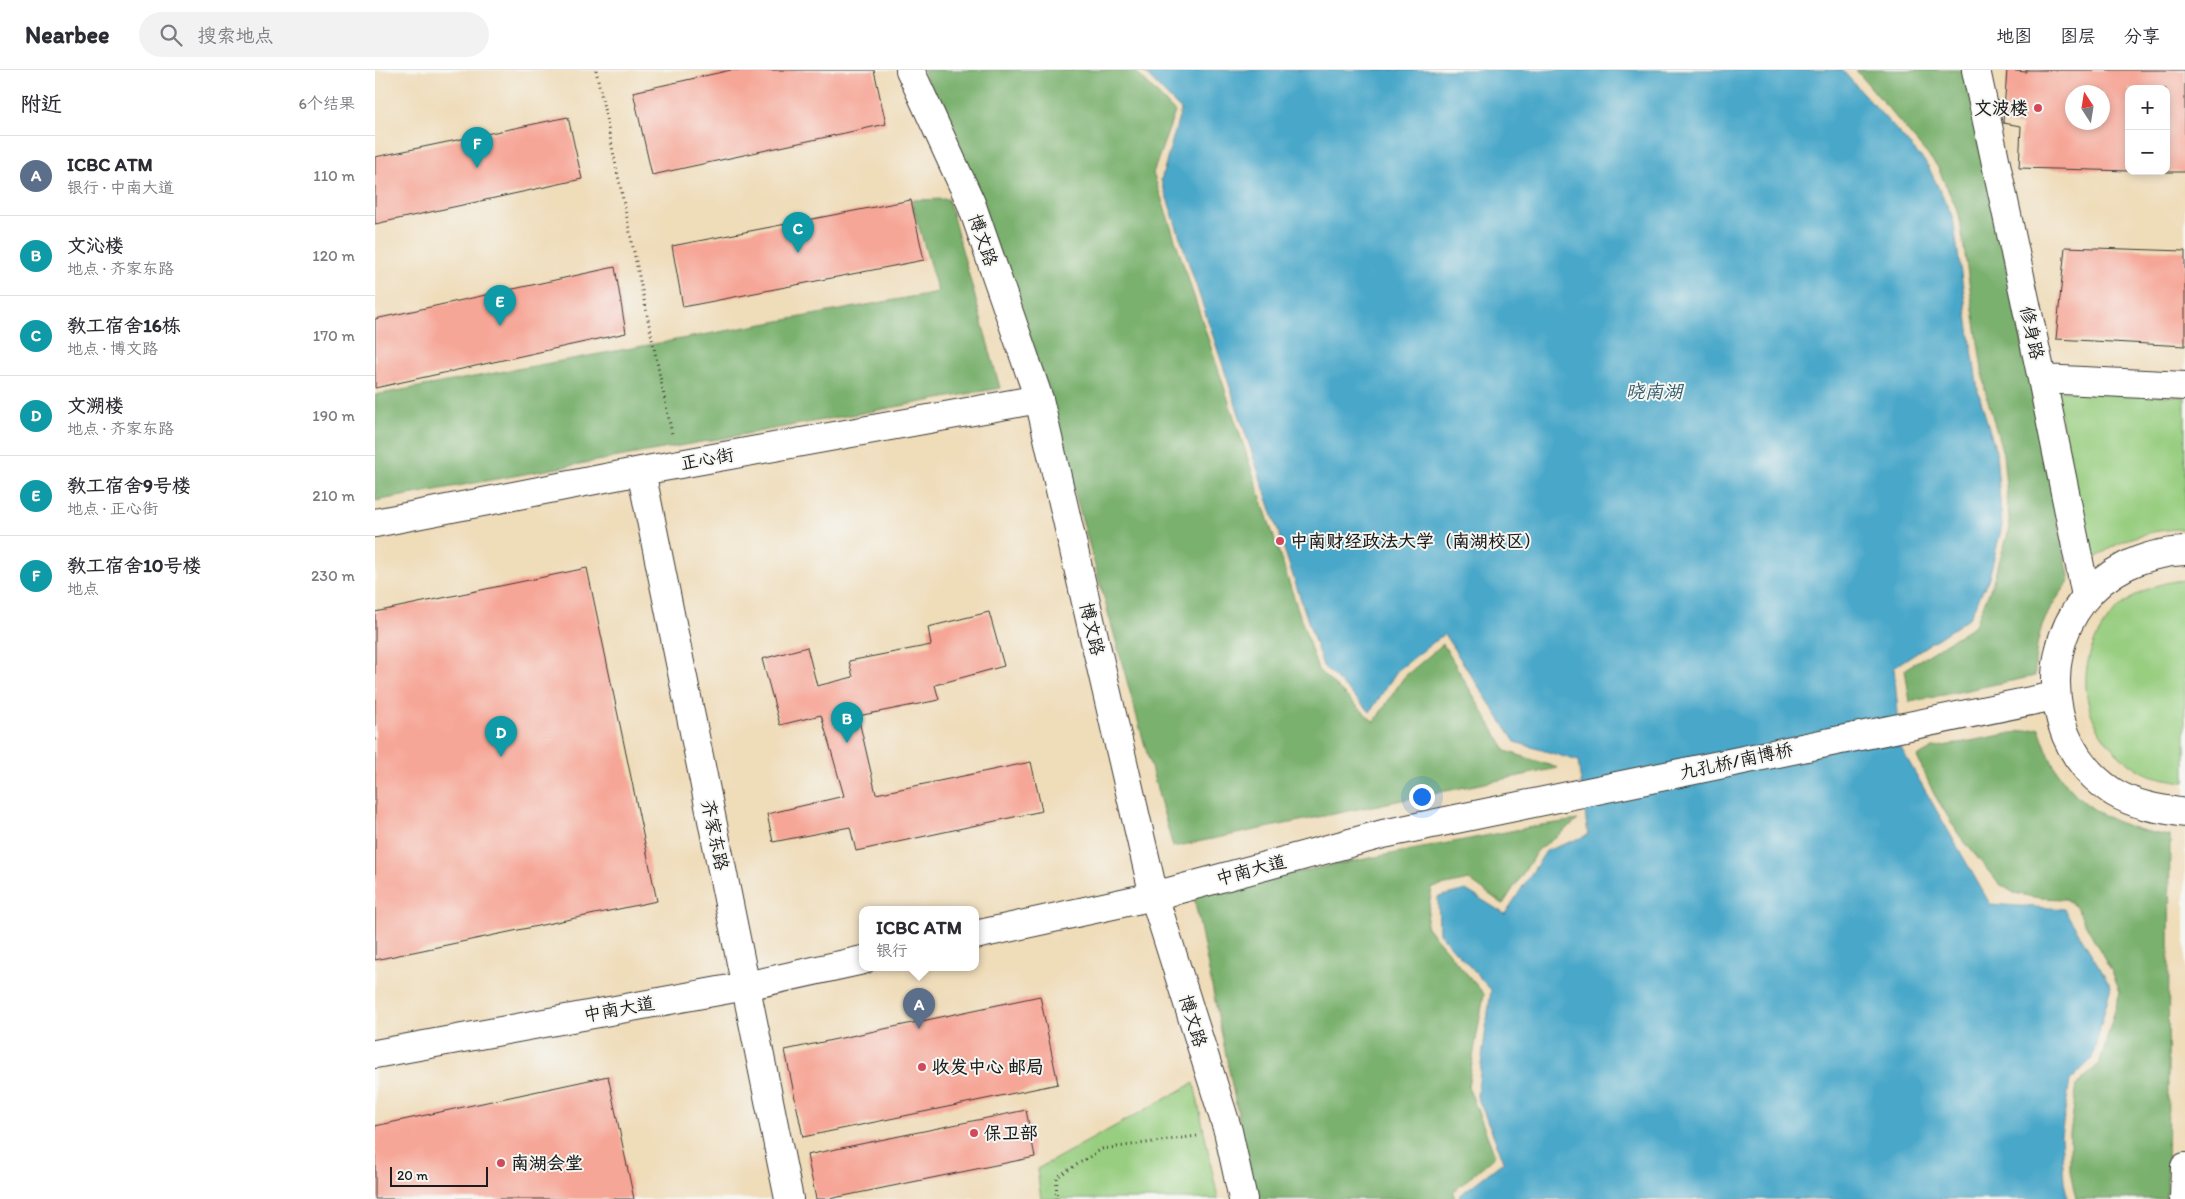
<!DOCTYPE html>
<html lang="zh">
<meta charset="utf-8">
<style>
body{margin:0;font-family:Itim,"LXGW WenKai TC",sans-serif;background:#f2f2f3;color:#2b2b33}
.controls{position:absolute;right:15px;top:15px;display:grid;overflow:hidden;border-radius:10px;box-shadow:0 2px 8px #0003}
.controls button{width:45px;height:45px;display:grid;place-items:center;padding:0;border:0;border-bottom:1px solid #e1e1e2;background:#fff;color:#2b2b33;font:25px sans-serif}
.compass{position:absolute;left:1690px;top:15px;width:45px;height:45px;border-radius:50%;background:#fff;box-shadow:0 2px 8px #0003;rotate:348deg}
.scale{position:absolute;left:15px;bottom:12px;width:98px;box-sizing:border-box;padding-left:5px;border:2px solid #1c1c1c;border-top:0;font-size:14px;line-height:18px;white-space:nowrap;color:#1c1c1c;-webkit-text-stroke:4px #f6f6f2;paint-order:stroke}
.you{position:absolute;left:1046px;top:726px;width:18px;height:18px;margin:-12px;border:4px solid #fff;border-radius:50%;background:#1a73e8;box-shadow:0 0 0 8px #1a73e833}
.badge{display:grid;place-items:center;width:32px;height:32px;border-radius:50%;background:#d1495b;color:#fff;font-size:16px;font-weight:700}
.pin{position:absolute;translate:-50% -41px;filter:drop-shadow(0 1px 2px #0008)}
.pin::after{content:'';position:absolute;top:26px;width:18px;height:15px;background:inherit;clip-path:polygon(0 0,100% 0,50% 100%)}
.popup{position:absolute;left:484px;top:836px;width:120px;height:65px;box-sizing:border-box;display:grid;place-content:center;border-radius:10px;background:#fff;filter:drop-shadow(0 1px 4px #0005);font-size:16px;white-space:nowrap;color:#7c7c81}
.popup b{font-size:19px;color:#2b2b33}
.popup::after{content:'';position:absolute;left:50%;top:100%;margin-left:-10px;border:10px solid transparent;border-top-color:#fff}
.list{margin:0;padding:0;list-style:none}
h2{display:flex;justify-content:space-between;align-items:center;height:65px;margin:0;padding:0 20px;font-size:21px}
h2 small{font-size:16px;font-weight:400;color:#7c7c81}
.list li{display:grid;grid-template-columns:32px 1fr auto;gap:15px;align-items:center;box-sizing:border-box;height:80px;padding:0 20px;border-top:1px solid #e1e1e2}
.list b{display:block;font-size:19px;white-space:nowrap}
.list p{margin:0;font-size:16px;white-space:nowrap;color:#7c7c81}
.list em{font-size:16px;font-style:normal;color:#7c7c81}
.icon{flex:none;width:28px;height:28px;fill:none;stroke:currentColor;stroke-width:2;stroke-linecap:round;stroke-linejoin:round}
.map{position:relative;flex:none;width:1810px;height:1129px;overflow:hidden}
header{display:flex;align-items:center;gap:30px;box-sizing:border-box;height:70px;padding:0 25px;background:#fff;border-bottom:1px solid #e1e1e2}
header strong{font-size:24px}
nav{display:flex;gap:28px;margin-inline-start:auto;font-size:18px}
.search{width:350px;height:45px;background:#f2f2f3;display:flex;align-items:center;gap:12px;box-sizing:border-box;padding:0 18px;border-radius:28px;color:#7c7c81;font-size:19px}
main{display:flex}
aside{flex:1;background:#fff}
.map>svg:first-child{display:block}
.green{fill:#98ce80;stroke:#5a754e}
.forest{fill:#7ab16e;stroke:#4b6645}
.water{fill:#4aa7c9;stroke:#336272}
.building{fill:#f6a696;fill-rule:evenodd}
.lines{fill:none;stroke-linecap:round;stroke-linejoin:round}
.minor-casing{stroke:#3c3934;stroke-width:30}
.major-casing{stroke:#3c3934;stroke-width:30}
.path{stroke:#3c3934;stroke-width:3;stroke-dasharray:1 4;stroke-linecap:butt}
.minor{stroke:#fff;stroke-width:28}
.major{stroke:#fff;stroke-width:28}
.poi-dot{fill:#d1495b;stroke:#f6f6f2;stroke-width:2}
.labels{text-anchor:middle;stroke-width:4;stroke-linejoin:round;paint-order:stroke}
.poi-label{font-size:18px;font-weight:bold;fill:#1c1c1c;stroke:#f6f6f2;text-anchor:start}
.street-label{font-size:18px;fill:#1c1c1c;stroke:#f6f6f2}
.water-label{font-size:19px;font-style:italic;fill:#315b6a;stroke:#f6f6f2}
</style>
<header>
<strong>Nearbee</strong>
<div class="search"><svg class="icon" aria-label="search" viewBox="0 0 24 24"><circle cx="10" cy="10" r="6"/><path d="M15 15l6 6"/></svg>搜索地点</div>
<nav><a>地图</a><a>图层</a><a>分享</a></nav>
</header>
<main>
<aside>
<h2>附近<small>6个结果</small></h2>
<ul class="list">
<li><span class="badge" style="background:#5c6f8a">A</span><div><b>ICBC ATM</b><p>银行 · 中南大道</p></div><em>110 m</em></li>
<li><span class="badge" style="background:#0f9aa8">B</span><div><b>文沁楼</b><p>地点 · 齐家东路</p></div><em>120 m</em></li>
<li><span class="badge" style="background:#0f9aa8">C</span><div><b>教工宿舍16栋</b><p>地点 · 博文路</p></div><em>170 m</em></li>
<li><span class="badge" style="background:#0f9aa8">D</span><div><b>文溯楼</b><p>地点 · 齐家东路</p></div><em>190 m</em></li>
<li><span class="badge" style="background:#0f9aa8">E</span><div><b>教工宿舍9号楼</b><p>地点 · 正心街</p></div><em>210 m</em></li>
<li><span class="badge" style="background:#0f9aa8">F</span><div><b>教工宿舍10号楼</b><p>地点</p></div><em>230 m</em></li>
</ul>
</aside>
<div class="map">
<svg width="1810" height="1129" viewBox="0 0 1810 1129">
<rect width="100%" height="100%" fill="#f6f6f2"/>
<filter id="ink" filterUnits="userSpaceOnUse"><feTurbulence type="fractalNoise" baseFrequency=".02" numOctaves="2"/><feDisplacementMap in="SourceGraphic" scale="10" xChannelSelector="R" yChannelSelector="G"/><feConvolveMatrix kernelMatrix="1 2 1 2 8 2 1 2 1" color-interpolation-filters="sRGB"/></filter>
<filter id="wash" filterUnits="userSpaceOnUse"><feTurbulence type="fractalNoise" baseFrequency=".0096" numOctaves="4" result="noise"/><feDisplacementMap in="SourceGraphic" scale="20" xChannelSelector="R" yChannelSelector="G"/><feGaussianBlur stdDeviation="1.12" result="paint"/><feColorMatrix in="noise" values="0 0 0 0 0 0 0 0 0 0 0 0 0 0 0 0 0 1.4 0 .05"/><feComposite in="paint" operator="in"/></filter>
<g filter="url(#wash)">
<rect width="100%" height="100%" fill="#efdcb9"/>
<path class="green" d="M1680 320 1810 327V459C1775 459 1744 469 1717 491Z
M1810 510V712H1809C1798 710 1786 709 1775 705 1763 700 1749 690 1740 681 1677 616 1723 516 1810 510Z
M819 1013 843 1129H666L662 1099Z"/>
<path class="forest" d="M548 0H759L800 42 778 103 943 600 999 652 1029 607 1068 574 1131 681 1183 698 798 777 668 308Z
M1481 0H1592L1695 511C1670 542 1659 565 1660 606L1535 632 1530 599 1600 555 1616 517 1635 458 1628 384 1610 320 1584 144 1562 96Z
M573 129 625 318 0 431V325L563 222 536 130Z
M1664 658C1669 672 1674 688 1682 701 1709 743 1749 759 1795 766L1792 1129H1701L1695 1101V1063L1702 1015 1725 993 1745 921 1738 904 1701 837 1690 829 1664 828 1639 823 1623 813 1584 765 1559 724 1542 687 1558 678Z
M1203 750 1163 780 1128 834 1094 810 1057 818 1051 856 1109 924 1093 1016 1120 1086 1078 1122 1080 1129H880L818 822 1167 755Z"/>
<path class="water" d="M767 0H1398L1400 4 1410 0H1467L1552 94 1578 148 1603 321 1621 382 1627 456 1614 508 1594 548 1519 597 1526 678 1615 834 1689 839 1736 916 1717 989 1695 1011 1686 1066 1689 1112 1693 1129H1085L1084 1126 1129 1091 1102 1026 1116 920 1064 863 1063 827 1091 820 1130 844 1171 781 1213 765 1203 691 1140 672 1069 564 1022 601 995 642 948 596 786 110 806 40Z"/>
<g id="blocks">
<path class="building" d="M356 0H499L511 54 277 105 258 22Z
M1632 0 1651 2V0H1810V102H1791V19H1754V101L1644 98 1646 56 1628 53ZM1698 22H1728V52H1698Z
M193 47 207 109 0 154V87Z
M536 130 549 190 308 237 297 176Z
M1690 177 1810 181V276L1681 269Z
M240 197 251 263 0 318V249Z
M212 498 282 831 0 890V542Z
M614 542 629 596 560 615 564 630 483 646 501 724 656 692 667 741 481 781 475 757 398 772 392 744 469 726 446 645 405 655 387 589 432 577 442 616 478 607 474 591 556 575 553 557Z
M665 926 683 1014 428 1067 410 980Z
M233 1006 259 1129H0V1056Z
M651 1040 660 1087 454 1129H441L432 1085Z"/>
</g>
</g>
<g filter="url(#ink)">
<use href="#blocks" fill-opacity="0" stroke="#3c3934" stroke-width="1"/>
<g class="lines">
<g class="minor-casing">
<path id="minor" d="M535 0 596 133 664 329 779 826 853 1061 868 1129
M1601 0 1667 309 1711 526
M1667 309 1810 316
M266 401 414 1129
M0 453 266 401 664 329
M1809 1129 1810 1097"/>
</g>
<g class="major-casing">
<path id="major" d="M1810 481C1723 485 1667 556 1684 642 1690 674 1710 704 1738 722 1761 736 1784 739 1810 743
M600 865 779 826 1008 764 1680 626
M0 984 371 916 488 890"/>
</g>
<path class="path" d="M221 0 297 364
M681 1129 682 1107 727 1079 822 1066"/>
<use href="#minor" class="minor"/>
<use href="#major" class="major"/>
</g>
</g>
<g class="poi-dot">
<circle cx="1663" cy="38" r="5"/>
<circle cx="905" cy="471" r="5"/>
<circle cx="547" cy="997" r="5"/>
<circle cx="599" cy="1063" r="5"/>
<circle cx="126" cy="1093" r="5"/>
</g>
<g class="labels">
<g class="poi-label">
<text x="1653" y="44" text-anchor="end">文波楼</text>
<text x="915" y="477">中南财经政法大学（南湖校区）</text>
<text x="557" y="1003">收发中心 邮局</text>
<text x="609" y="1069">保卫部</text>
<text x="136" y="1099">南湖会堂</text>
</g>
<g class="street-label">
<text transform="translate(608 170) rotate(71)" y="6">博文路</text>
<text transform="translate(1657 263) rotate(78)" y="6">修身路</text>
<text transform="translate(332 389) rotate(-10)" y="6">正心街</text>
<text transform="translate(717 559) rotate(77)" y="6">博文路</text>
<text transform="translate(1361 691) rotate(-12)" y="6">九孔桥/南博桥</text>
<text transform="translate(340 765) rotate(78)" y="6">齐家东路</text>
<text transform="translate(876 800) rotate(-15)" y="6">中南大道</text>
<text transform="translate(244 939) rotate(-10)" y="6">中南大道</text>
<text transform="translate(818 951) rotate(73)" y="6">博文路</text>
</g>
<g class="water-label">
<text x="1279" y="328">晓南湖</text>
</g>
</g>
</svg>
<div class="controls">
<button>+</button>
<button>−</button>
</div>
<svg class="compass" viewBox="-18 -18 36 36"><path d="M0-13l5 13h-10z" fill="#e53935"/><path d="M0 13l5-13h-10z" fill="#7c7c81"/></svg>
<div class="scale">20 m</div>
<div class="you"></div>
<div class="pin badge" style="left:544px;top:959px;background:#5c6f8a">A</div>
<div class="popup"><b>ICBC ATM</b>银行</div>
<div class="pin badge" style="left:472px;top:673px;background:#0f9aa8">B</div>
<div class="pin badge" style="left:423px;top:183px;background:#0f9aa8">C</div>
<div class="pin badge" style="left:126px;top:687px;background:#0f9aa8">D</div>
<div class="pin badge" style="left:125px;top:256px;background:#0f9aa8">E</div>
<div class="pin badge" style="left:102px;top:98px;background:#0f9aa8">F</div>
</div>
</main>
